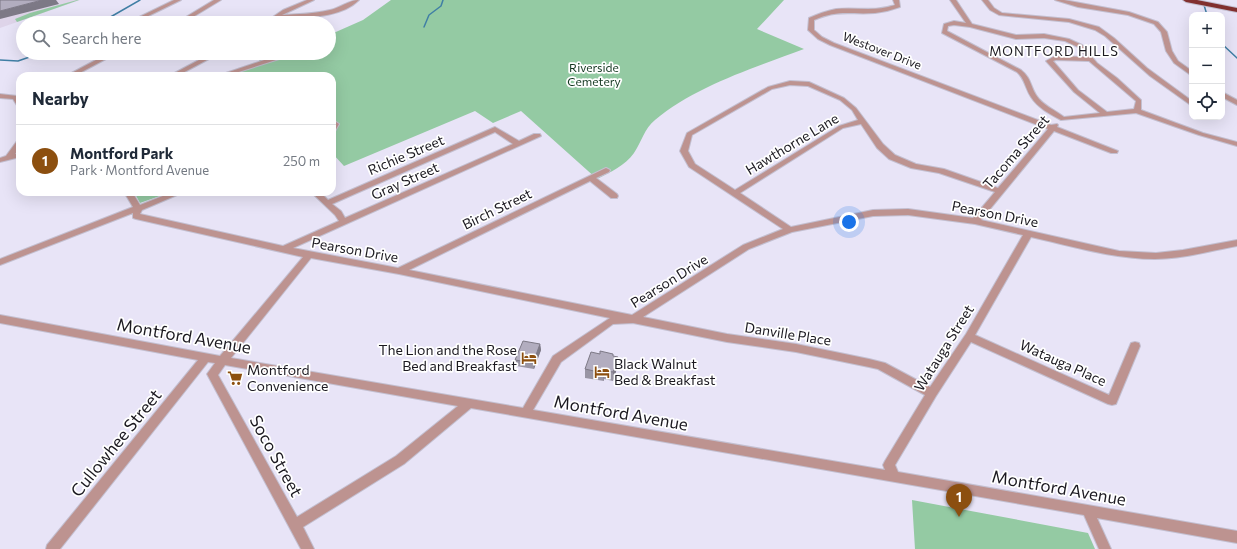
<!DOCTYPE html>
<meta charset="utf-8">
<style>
body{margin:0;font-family:Commissioner,sans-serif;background:#f6f6f7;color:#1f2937}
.controls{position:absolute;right:12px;top:12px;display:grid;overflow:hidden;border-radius:8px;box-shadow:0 4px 16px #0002}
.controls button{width:36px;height:36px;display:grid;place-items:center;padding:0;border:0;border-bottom:1px solid #e0e1e3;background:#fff;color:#1f2937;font:20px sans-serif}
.you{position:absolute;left:849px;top:222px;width:14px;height:14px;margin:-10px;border:3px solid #fff;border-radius:50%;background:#1a73e8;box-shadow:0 0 0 6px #1a73e833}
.badge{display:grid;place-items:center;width:26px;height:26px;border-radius:50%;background:#8c4f0f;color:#fff;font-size:13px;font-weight:700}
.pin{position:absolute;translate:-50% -33px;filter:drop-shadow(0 1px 2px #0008)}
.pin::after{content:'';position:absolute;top:21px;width:14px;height:12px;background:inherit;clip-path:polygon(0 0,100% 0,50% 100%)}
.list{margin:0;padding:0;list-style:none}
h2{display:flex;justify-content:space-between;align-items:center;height:52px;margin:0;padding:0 16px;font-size:17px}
h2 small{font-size:13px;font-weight:400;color:#747a83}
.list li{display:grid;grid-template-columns:26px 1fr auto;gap:12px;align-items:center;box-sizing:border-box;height:72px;padding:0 16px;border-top:1px solid #e0e1e3}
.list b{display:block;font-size:15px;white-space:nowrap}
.list p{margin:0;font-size:13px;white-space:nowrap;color:#747a83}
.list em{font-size:13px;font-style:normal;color:#747a83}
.icon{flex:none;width:22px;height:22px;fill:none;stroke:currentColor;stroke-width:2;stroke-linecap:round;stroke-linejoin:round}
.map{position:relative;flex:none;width:1237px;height:549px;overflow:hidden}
.search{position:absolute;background:#fff;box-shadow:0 4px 16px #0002;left:16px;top:16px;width:320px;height:44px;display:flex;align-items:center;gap:10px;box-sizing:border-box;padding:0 14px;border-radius:22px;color:#747a83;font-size:15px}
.panel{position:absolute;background:#fff;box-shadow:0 4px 16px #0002;left:16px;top:72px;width:320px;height:124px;border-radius:12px}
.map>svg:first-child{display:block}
.education{fill:#ded4e9}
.green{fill:#94caa3}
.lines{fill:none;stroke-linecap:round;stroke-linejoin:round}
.stream{stroke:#407fa5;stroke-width:1.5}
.minor-casing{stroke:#c3bfd0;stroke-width:2}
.highway-casing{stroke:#c3bfd0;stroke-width:2}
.minor{fill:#bd9390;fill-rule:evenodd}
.highway{fill:#82302f;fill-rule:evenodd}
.wall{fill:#9995a4}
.shaded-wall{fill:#7d7986}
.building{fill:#b2adbf;stroke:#7d7986}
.labels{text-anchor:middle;stroke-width:3.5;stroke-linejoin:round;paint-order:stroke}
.far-street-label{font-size:12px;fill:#1b1920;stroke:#fff}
.far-park-label{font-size:12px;fill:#12361f;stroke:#fff}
.far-neighbourhood-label{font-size:13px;letter-spacing:1px;fill:#1b1920;stroke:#fff}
.street-label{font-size:14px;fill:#1b1920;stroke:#fff}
.poi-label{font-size:14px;fill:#1b1920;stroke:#fff;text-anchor:start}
.near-street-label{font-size:17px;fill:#1b1920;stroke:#fff}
</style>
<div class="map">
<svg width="1237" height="549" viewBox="0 0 1237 549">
<rect width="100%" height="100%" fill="#e8e4f7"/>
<path class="education" d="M0 0H80L0 28Z"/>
<path class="green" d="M77 0H79L17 22 15 19 30 13Z
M391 0H784L757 29 804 49C756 67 695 86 655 120 644 129 642 141 634 153 625 166 610 172 597 179L521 111 493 123 475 111 344 166 332 153V76H226L263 64 258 59 267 53H329V35L363 20Z
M134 192H171L140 203Z
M912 500 1088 533 1095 549H915Z"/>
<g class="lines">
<path class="stream" d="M1204 5 1207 15
M100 23 140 0
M424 27 429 15 441 6 443 0
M1222 44 1237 58
M0 60 18 61 41 53"/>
<g class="minor-casing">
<path id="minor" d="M174 0H181L134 23H127Z
M214 0H221L183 23H176Z
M307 0H314L282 15C298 14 314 14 330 10 340 8 349 0 359 0 343 16 315 17 294 18 289 18 283 17 278 19 272 20 272 23 264 23L283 10Z
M893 0H899L900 7C892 10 884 12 875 13 850 15 840 9 814 20V30L822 37 834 43 1051 125 1057 124 1058 125 1057 127 1118 151 1117 153H1111L1054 131 981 220 1119 251 1156 253 1183 250 1237 240V246C1210 251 1182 259 1155 259 1113 259 1072 246 1031 237L975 335 1109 395 1131 343 1135 342 1139 343 1140 346 1116 404 1112 405 1108 404 971 342 936 396 895 465 898 472 1237 531V543L1097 518 1111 549H1099L1084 515 471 408 404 464 303 527 314 549H301L207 374 215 363 208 362 60 549H46L47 545 198 360 0 323V315L220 356 303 257 136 219 133 218V213L0 265V259L133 207 124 192H132L140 205 173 192H184L142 210 140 214 283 246 339 221 335 215 311 192H320L328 200 495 127 519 141 534 134H540L541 136 293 248 398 268 606 168 610 170 609 172 596 178 617 194 618 196 617 198H611L590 181 409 270 632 315 743 245 783 229 689 167 680 151 687 133 768 87 790 81 809 82 844 98 856 108 883 144 895 155 916 164 944 169 998 188 1048 129 830 45 818 39 808 30 809 18C818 14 826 11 836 9 857 7 874 12 895 5ZM790 85 808 86 840 100 852 110 858 120 839 126 735 190 695 164 688 151 692 135 772 89ZM861 124 877 148 889 159 911 168 939 173 995 192 973 218 908 209 873 210 791 227 740 193 843 128ZM495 132 513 144 345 218 341 211 332 204ZM908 215 975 224 1023 235 966 334 930 387 885 363 869 359 796 344 727 334 643 317 749 249 792 232 873 216ZM311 258 399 274 610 318 553 356 523 408 231 358ZM633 323 727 342 796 352 869 367 878 369 925 395 885 461 883 465 885 470 533 410 561 362 613 324ZM225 365 458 406 396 456 297 517 218 375Z
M950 0H956L972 24 1016 35 1044 34 1069 39 1082 45 1097 63 1117 78 1141 100V110L1203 133 1237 142V146L1199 135 1136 113 1061 120C1050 114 1038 108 1031 97 1025 88 1025 79 1017 72L942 33 944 24 954 21 966 23ZM954 25 970 27 1016 39 1044 38 1065 41 1078 47 1086 57 1055 56 1046 61 1074 92 1100 113 1064 117C1055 110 1042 105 1036 95 1030 85 1031 78 1021 70L947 31 948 26ZM1056 60 1089 61 1136 101 1134 109 1107 112 1078 90 1053 61Z
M982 0H988L994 8 1002 13 1069 19 1099 27 1114 38 1147 68 1192 101V106L1150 76 1105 36 1095 30 1069 22 999 15 990 10Z
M1055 0H1064L1129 12 1158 22 1167 32 1172 51 1178 61 1192 71V76L1174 63 1166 51 1161 32 1154 24 1128 15 1078 7Z
M109 53H117L74 76H66Z
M212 53H220L177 76H169Z
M298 53H317L314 55 279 59 226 76H217L276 56Z
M1222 92 1237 100V105L1222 97Z
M0 94 17 96 20 100V108L18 107 13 99 0 98Z
M336 122 339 124 334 133 332 134V125Z
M17 141H20V148L15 154 20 153V157L0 162V158L6 156Z"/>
</g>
<g class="highway-casing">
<path id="highway" d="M1183 0H1197L1237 8V12L1186 2Z"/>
</g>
<use href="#minor" class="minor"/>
<use href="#highway" class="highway"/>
</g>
<path class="wall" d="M540 344 541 350 534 369 516 366 515 360Z
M613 356 618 365 613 381 604 379V381L585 378V369Z"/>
<path class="shaded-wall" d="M42 0H56L59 4 0 19V11Z
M540 344 541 350 534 369 533 363Z
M618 357V365L613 381V372Z
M604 371V381L603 373Z"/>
<path class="building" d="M0 0H42L0 11Z
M523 341 540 344 533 363 515 360Z
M600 351 613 354V356L618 357 613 372 604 371 603 373 585 369 591 352 600 354Z"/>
<defs>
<g id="hotel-bare" transform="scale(1.2)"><path d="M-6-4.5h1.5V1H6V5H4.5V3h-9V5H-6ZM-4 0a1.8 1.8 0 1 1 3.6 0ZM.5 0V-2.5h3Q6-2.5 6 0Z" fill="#8c4f0f" stroke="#fff" stroke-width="2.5" paint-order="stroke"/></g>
<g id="supermarket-bare" transform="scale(1.2)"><path d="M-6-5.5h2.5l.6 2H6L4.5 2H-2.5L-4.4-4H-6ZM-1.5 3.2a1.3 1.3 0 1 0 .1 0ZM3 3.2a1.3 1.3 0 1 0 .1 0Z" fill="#8c4f0f" stroke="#fff" stroke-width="2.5" paint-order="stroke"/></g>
</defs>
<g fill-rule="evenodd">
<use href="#hotel-bare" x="529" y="358"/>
<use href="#hotel-bare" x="602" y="372"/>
<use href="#supermarket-bare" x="235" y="378"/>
</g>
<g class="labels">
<g class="far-street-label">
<text transform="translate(882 51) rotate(21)" y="4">Westover Drive</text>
</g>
<g class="far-park-label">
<text x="594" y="72">Riverside<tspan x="594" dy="14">Cemetery</tspan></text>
</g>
<g class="far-neighbourhood-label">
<text x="1054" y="56">MONTFORD HILLS</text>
</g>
<g class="street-label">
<text transform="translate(792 144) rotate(-31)" y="5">Hawthorne Lane</text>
<text transform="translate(1016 152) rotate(-49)" y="5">Tacoma Street</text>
<text transform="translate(406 155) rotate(-23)" y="5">Richie Street</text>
<text transform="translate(405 181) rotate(-24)" y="5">Gray Street</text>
<text transform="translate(497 209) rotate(-26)" y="5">Birch Street</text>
<text transform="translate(995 214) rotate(11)" y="5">Pearson Drive</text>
<text transform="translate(355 250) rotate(10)" y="5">Pearson Drive</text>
<text transform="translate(669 281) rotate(-32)" y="5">Pearson Drive</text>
<text transform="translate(788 334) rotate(9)" y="5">Danville Place</text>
<text transform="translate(944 348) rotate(-58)" y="5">Watauga Street</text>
<text transform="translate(1063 363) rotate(24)" y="5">Watauga Place</text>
</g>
<g class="poi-label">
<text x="517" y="355" text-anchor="end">The Lion and the Rose<tspan x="517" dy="16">Bed and Breakfast</tspan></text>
<text x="614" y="369">Black Walnut<tspan x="614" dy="16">Bed &amp; Breakfast</tspan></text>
<text x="247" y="375">Montford<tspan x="247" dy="16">Convenience</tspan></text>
</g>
<g class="near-street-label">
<text transform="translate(184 336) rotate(10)" y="6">Montford Avenue</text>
<text transform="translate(621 413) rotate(10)" y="6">Montford Avenue</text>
<text transform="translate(116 443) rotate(-51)" y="6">Cullowhee Street</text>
<text transform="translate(276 456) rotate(61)" y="6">Soco Street</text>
<text transform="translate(1059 488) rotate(10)" y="6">Montford Avenue</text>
</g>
</g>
</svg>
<div class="controls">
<button>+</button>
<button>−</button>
<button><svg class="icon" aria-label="locate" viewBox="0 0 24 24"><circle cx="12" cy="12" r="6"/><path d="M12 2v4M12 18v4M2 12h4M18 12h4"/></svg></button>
</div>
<div class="you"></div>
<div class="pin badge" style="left:959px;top:517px">1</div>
<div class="search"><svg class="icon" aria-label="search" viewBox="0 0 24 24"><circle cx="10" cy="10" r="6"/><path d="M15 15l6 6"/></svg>Search here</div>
<section class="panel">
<h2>Nearby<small></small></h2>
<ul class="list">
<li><span class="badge">1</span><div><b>Montford Park</b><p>Park · Montford Avenue</p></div><em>250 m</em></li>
</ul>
</section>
</div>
